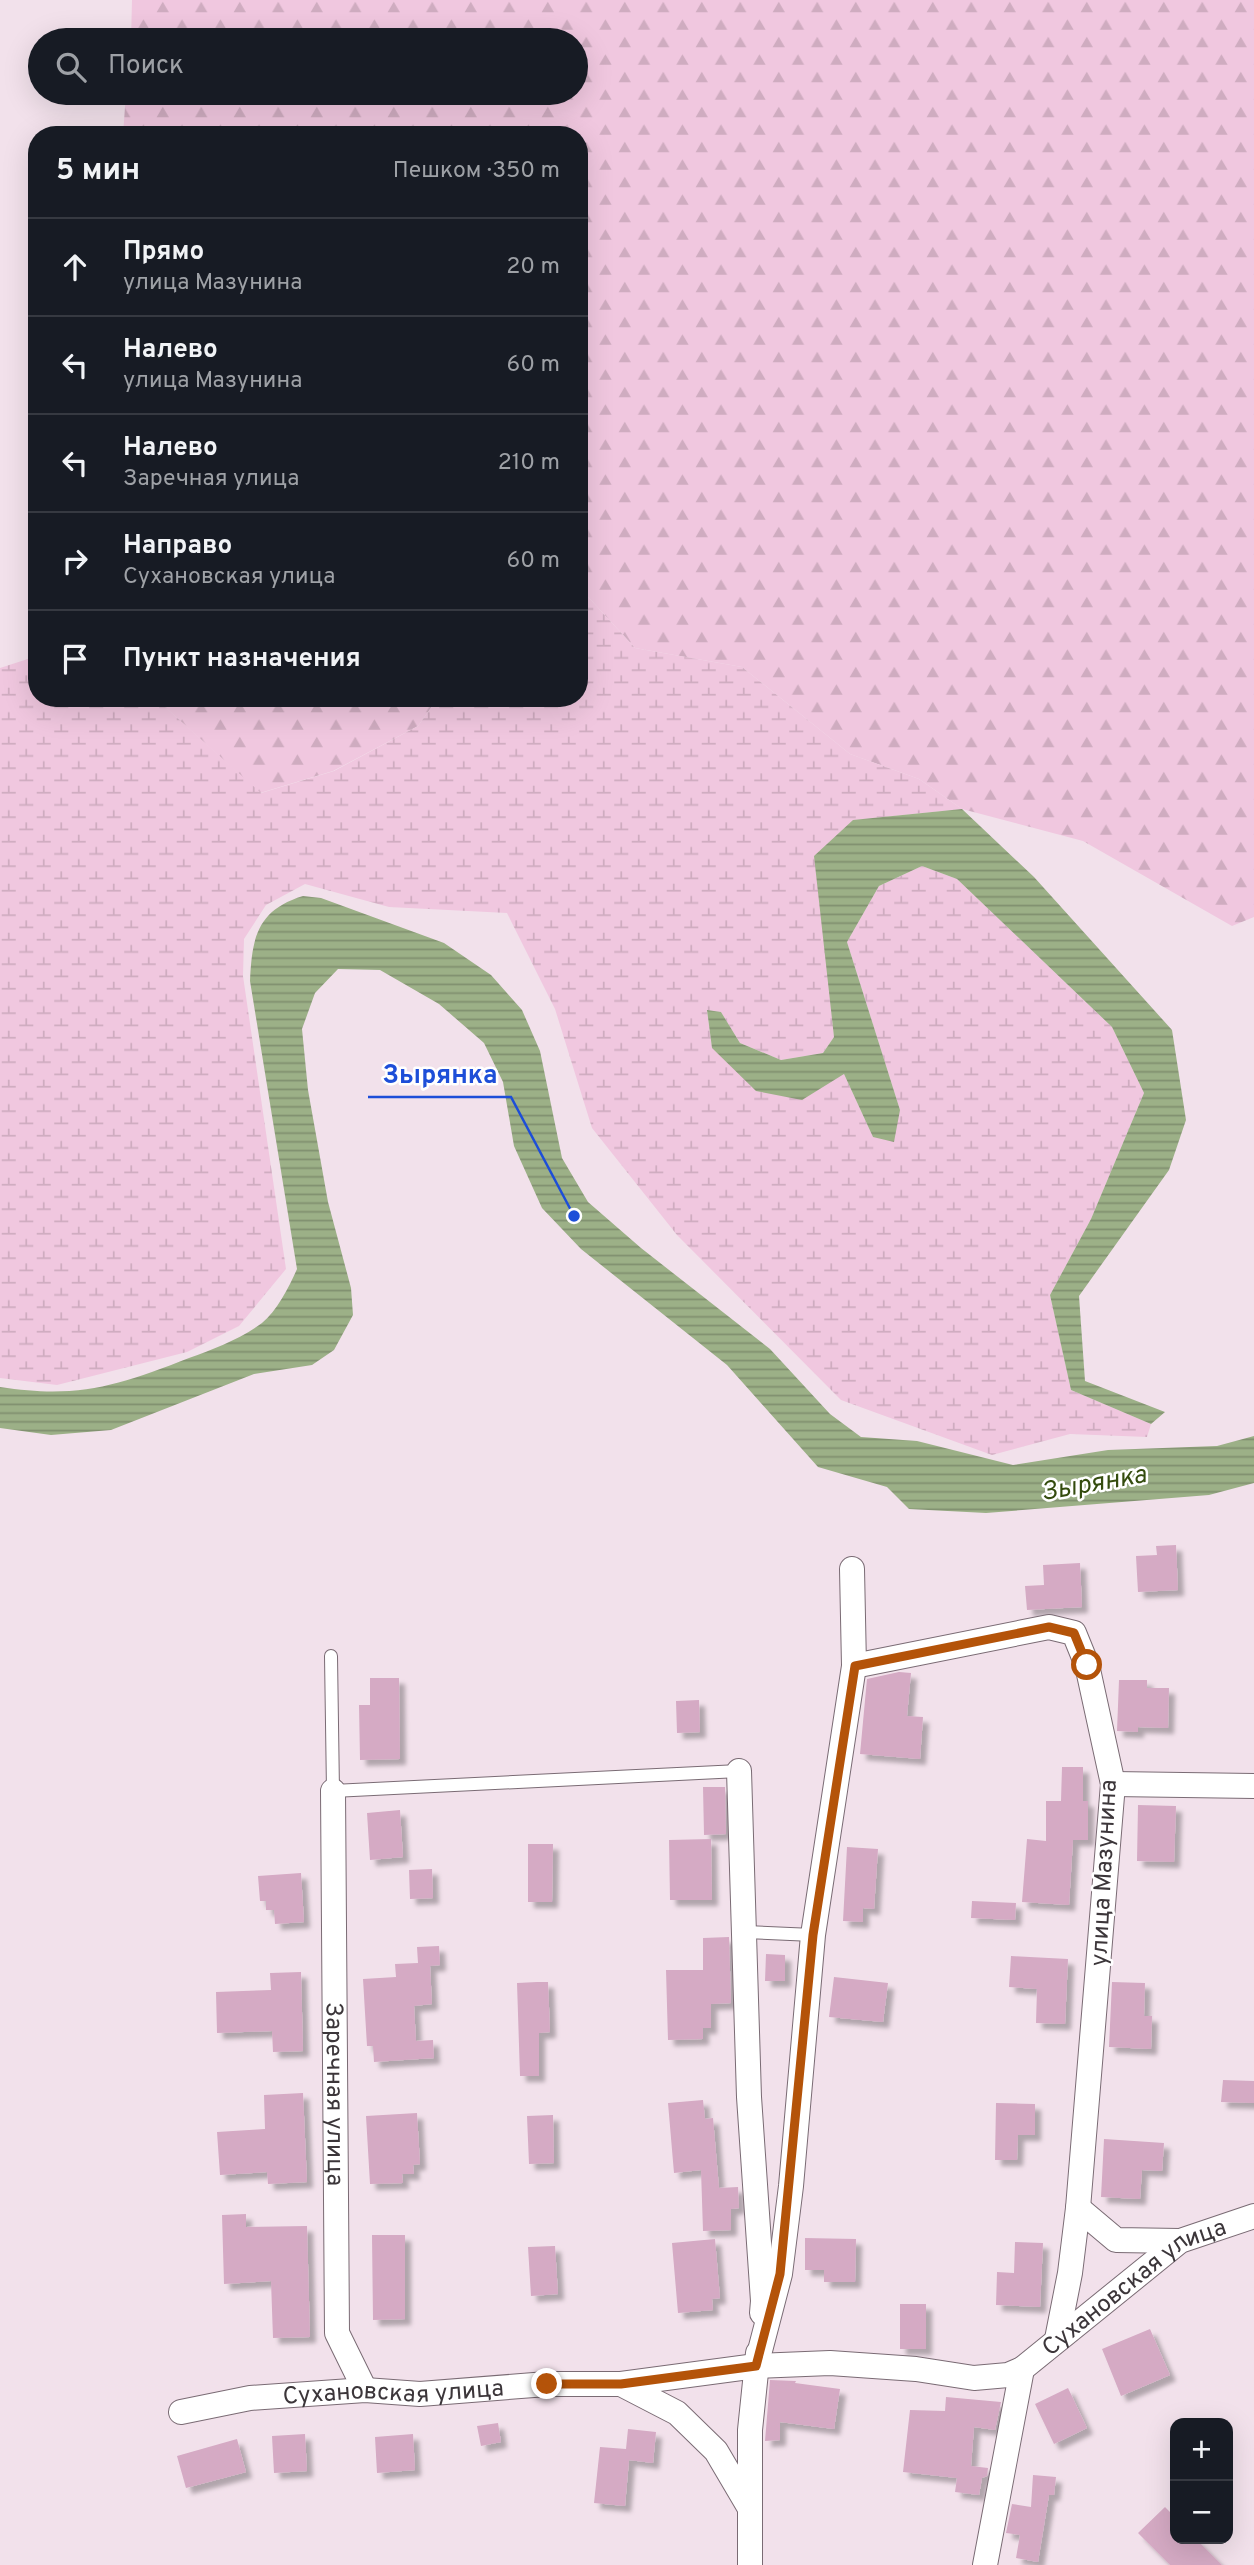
<!DOCTYPE html>
<html lang="ru">
<meta charset="utf-8">
<style>
body{margin:0;font-family:Overpass,sans-serif;background:#242831;color:#f1f3f6}
.controls{position:absolute;right:21px;bottom:21px;display:grid;overflow:hidden;border-radius:14px;box-shadow:0 7px 28px #0002}
.controls button{width:63px;height:63px;display:grid;place-items:center;padding:0;border:0;border-bottom:2px solid #363941;background:#171b24;color:#f1f3f6;font:35px sans-serif}
.stop{position:absolute;width:21px;height:21px;margin:-16px;border:5px solid #b45309;border-radius:50%;background:#fff}
.stop.end{background:#b45309;border-color:#fff;box-shadow:0 2px 7px #0008}
.list{margin:0;padding:0;list-style:none}
h2{display:flex;justify-content:space-between;align-items:center;height:91px;margin:0;padding:0 28px;font-size:30px}
h2 small{font-size:23px;font-weight:400;color:#9ea1a6}
.list li{display:grid;grid-template-columns:46px 1fr auto;gap:21px;align-items:center;box-sizing:border-box;height:98px;padding:0 28px;border-top:2px solid #363941}
.list b{display:block;font-size:26px;white-space:nowrap}
.list p{margin:0;font-size:23px;white-space:nowrap;color:#9ea1a6}
.list em{font-size:23px;font-style:normal;color:#9ea1a6}
.icon{flex:none;width:38px;height:38px;fill:none;stroke:currentColor;stroke-width:2;stroke-linecap:round;stroke-linejoin:round}
.map{position:relative;flex:none;width:1254px;height:2565px;overflow:hidden}
.search{position:absolute;background:#171b24;box-shadow:0 7px 28px #0002;left:28px;top:28px;width:560px;height:77px;display:flex;align-items:center;gap:18px;box-sizing:border-box;padding:0 24px;border-radius:38px;color:#9ea1a6;font-size:26px}
.panel{position:absolute;background:#171b24;box-shadow:0 7px 28px #0002;left:28px;top:126px;width:560px;height:581px;border-radius:28px}
.map>svg:first-child{display:block}
.forest{fill:url(#forest-firs)}
.wetland{fill:url(#wetland-marsh)}
.water{fill:url(#water-rules)}
.building{fill:#d5aac4;filter:url(#shadow)}
.lines{fill:none;stroke-linecap:round;stroke-linejoin:round}
.lane-casing{stroke:#7a6b74;stroke-width:14}
.street-casing{stroke:#7a6b74;stroke-width:26}
.lane{stroke:#fff;stroke-width:12}
.street{stroke:#fff;stroke-width:24}
.route{stroke:#b45309;stroke-width:9}
.labels{text-anchor:middle;stroke-width:5;stroke-linejoin:round;paint-order:stroke}
.street-label{font-size:24px;fill:#3c363a;stroke:#fff}
.water-label{font-size:26px;font-style:italic;fill:#344c0e;stroke:#fff}
.leader{fill:none;stroke:#1d4ed8;stroke-width:2.5}
.callout-dot{fill:#1d4ed8;stroke:#fff;stroke-width:2.5}
.callout-label{font-size:26px;text-anchor:middle;font-weight:bold;fill:#1d4ed8;stroke:#fff;stroke-width:5;stroke-linejoin:round;paint-order:stroke}
</style>
<div class="map">
<svg width="1254" height="2565" viewBox="0 0 1254 2565">
<defs>
<pattern id="forest-firs" width="22" height="20" patternUnits="userSpaceOnUse" patternTransform="scale(1.75)"><rect width="22" height="20" fill="#f0c7df"/><path d="M5 1l3.5 6h-7zM16 11l3.5 6h-7z" fill="#cfacc0"/></pattern>
<pattern id="wetland-marsh" width="20" height="14" patternUnits="userSpaceOnUse" patternTransform="scale(1.75)"><rect width="20" height="14" fill="#f0c7df"/><path d="M1 5h8M5 5V1M11 12h8M15 12V8" fill="none" stroke="#cfacc0"/></pattern>
<pattern id="water-rules" width="6" height="5" patternUnits="userSpaceOnUse" patternTransform="scale(1.75)"><rect width="6" height="5" fill="#9cb087"/><path d="M0 2.5h6" fill="none" stroke="#80906f"/></pattern>
<filter id="shadow"><feDropShadow dx="6" dy="6" stdDeviation="2" flood-color="#0004"/></filter>
</defs>
<rect width="100%" height="100%" fill="#f2e1eb"/>
<path class="forest" d="M132 0H1254V917L1232 926 1083 841 962 809 919 779 850 754 742 667 635 648 579 587V135H123L126 93H576V40H131Z
M155 698H438L418 726 333 771 260 793Z"/>
<path class="wetland" d="M579 587 635 648 742 667 850 754 919 779 962 809 854 820 831 1001 834 1037 823 1053 781 1060 740 1043 721 1012 707 1010 712 1048 844 1074 873 1137 900 1110 847 942 879 886 922 866 957 879 1112 1027 1144 1093 1091 1219 1050 1295 1071 1390 1151 1424 1147 1437 1070 1434 992 1455 841 1400 677 1235 592 1128 555 1009 507 913 389 907 305 884 266 905 244 939 243 976 286 1269 239 1326 187 1352 57 1385 0 1378V668L37 656V698H155L261 793 334 771 418 726 438 698H579Z"/>
<path class="water" d="M962 809 1034 877 1172 1030 1186 1120 1169 1170 1079 1296 1085 1381 1165 1412 1151 1424 1071 1390 1050 1295 1091 1219 1144 1093 1112 1027 957 879 922 866 879 886 847 942 900 1110 894 1142 873 1137 844 1074 802 1100 756 1091 712 1048 707 1010 721 1012 740 1043 781 1060 823 1053 834 1037 814 856 853 820Z
M303 896 321 898 444 943 491 975 522 1010 540 1051 562 1158 588 1202 641 1248 770 1349 830 1414 861 1437 917 1441 1013 1465 1108 1450 1217 1446 1254 1436V1483L1209 1495 986 1513 909 1509 887 1487 818 1467 727 1365 581 1249 542 1208 514 1146 503 1082 484 1043 439 1004 380 970 338 969 315 993 302 1029 308 1090 328 1202 351 1288 353 1315 334 1350 312 1365 254 1374 111 1430 51 1435 0 1428V1387C77 1399 118 1386 189 1358 214 1349 240 1339 262 1323 277 1311 289 1287 297 1269L250 981C252 938 257 910 303 896Z"/>
<path class="building" d="M1176 1545 1178 1590 1138 1592 1136 1556 1157 1555 1156 1546Z
M1080 1563 1082 1607 1027 1610 1025 1586 1044 1585 1043 1565Z
M899 1672 911 1673 907 1716 923 1717 920 1759 860 1754 867 1679Z
M370 1678H399L400 1759 360 1760 359 1705H370Z
M1119 1680H1147V1688H1169L1168 1728 1138 1727V1732L1117 1731Z
M699 1700 700 1732 677 1733 676 1701Z
M1062 1767H1083V1801H1088V1840H1073L1069 1905 1022 1902 1027 1839 1046 1841V1801H1061Z
M703 1787H725L726 1834 704 1835Z
M1138 1805 1176 1806 1174 1862 1137 1861Z
M400 1810 403 1857 370 1860 367 1813Z
M711 1839 712 1900H670L669 1840Z
M528 1844H553L552 1902H528Z
M847 1847 878 1849 874 1909 863 1908V1922L843 1921Z
M432 1869 433 1898 410 1899 409 1870Z
M301 1873 304 1922 275 1924 274 1910H266V1901H260L258 1876Z
M972 1901 1016 1903 1015 1920 971 1918Z
M729 1937 731 2003 711 2004V2028H703V2039L668 2040 666 1970H703V1938Z
M439 1946 440 1965 430 1966 432 2004 414 2006 416 2041 433 2040 434 2058 374 2062 373 2046H367L363 1979 396 1977 395 1964 418 1963 417 1947Z
M766 1954 785 1955V1981H765Z
M1011 1956 1068 1959 1065 2024 1036 2023 1037 1989 1009 1987Z
M301 1972 303 2051 273 2052 272 2031 217 2033 216 1992 271 1990 270 1973Z
M834 1977 888 1983 883 2022 829 2017Z
M537 1982H548L550 2032 539 2033V2076H520L517 1983Z
M1112 1982 1145 1983 1144 2016H1152L1151 2049 1109 2047Z
M1223 2080 1254 2081V2103L1221 2102Z
M303 2093 307 2182 268 2184 267 2172 220 2175 217 2132 265 2129 264 2095Z
M703 2100 705 2119 713 2118 719 2188 738 2187 739 2208 731 2209V2230L703 2231 701 2170 674 2173 668 2103Z
M996 2103 1035 2104V2135H1018L1017 2160H995Z
M417 2113 420 2164 413 2165 414 2174H402L403 2183 370 2184 366 2116Z
M553 2115 554 2163 529 2164 527 2116Z
M1104 2139 1164 2143 1162 2171 1142 2170 1140 2199 1101 2197Z
M246 2214V2227L307 2226 310 2337 273 2338 271 2281 224 2284 222 2215Z
M372 2235H405V2319L373 2320Z
M805 2238 856 2239 855 2282H824V2270H805Z
M715 2239 720 2298 712 2299 713 2310 678 2313 672 2243Z
M1015 2242 1043 2243 1040 2307 996 2305 997 2272 1014 2273Z
M555 2246 558 2294 531 2296 528 2247Z
M900 2304H926V2349H900Z
M1150 2329 1170 2375 1121 2396 1102 2349Z
M770 2380 796 2381 795 2383 840 2389 834 2429 780 2422V2440L765 2441Z
M1068 2388 1087 2428 1054 2444 1035 2404Z
M946 2397 1001 2402 995 2430 974 2427 971 2466 988 2468 987 2476 982 2478 979 2495 955 2492 957 2478 903 2472 910 2410 945 2411Z
M498 2423 501 2442 481 2446 477 2426Z
M628 2429 656 2432 653 2463 629 2460 625 2506 594 2503 600 2447 626 2449Z
M305 2434 307 2471 274 2473 272 2436Z
M413 2434 415 2470 377 2473 375 2437Z
M237 2439 246 2472 186 2488 177 2456Z
M1033 2475 1056 2477 1054 2495H1049L1038 2562 1016 2558 1020 2535 1006 2533 1012 2504 1031 2507Z
M1165 2507 1175 2517V2539H1196L1222 2565H1170L1138 2533Z"/>
<g class="lines">
<g class="lane-casing">
<path id="lane" d="M331 1656 333 1791 739 1771
M745 1932 813 1935"/>
</g>
<g class="street-casing">
<g id="street">
<path d="M854 1666 1049 1627 1074 1633 1087 1665 1113 1784 1078 2208 1070 2273 1057 2339"/>
<path d="M739 1771 749 2097 763 2301 762 2313"/>
<path d="M1113 1784 1254 1786"/>
<path id="s1" d="M333 1791 337 2333 365 2390"/>
<path d="M1078 2208 1116 2240 1180 2241"/>
<path d="M756 2366 780 2274 791 2186 813 1935 854 1666 852 1569"/>
<path d="M621 2384 677 2413 716 2451 749 2507"/>
<path id="s2" d="M181 2412 250 2398 365 2390 420 2394 547 2384H621L756 2366 830 2363 916 2369 974 2378 1008 2375 1022 2369 1180 2241 1254 2216"/>
<path d="M750 2565V2430L758 2353"/>
<path d="M985 2565 1022 2369"/>
</g>
</g>
<use href="#lane" class="lane"/>
<use href="#street" class="street"/>
</g>
<g class="lines">
<path class="route" d="M547 2384H621L756 2366 780 2274 813 1935 855 1666 1049 1627 1074 1633 1087 1665"/>
</g>
<g class="labels">
<g class="street-label">
<text transform="translate(1103 1873) rotate(-87)" y="8">улица Мазунина</text>
<text dy="8" stroke="none"><textPath href="#s1" startOffset="303">Заречная улица</textPath></text>
<text dy="8" stroke="none"><textPath href="#s2" startOffset="987">Сухановская улица</textPath></text>
<text dy="8" stroke="none"><textPath href="#s2" startOffset="214">Сухановская улица</textPath></text>
</g>
<g class="water-label">
<text transform="translate(1094 1482) rotate(-10)" y="9">Зырянка</text>
</g>
</g>
<path class="leader" d="M574 1216L511 1097H368"/>
<circle class="callout-dot" cx="574" cy="1216" r="7"/>
<g class="callout-label">
<text x="440" y="1083">Зырянка</text>
</g>
</svg>
<div class="controls">
<button>+</button>
<button>−</button>
</div>
<div class="stop" style="left:1087px;top:1665px"></div>
<div class="stop end" style="left:547px;top:2384px"></div>
<div class="search"><svg class="icon" aria-label="search" viewBox="0 0 24 24"><circle cx="10" cy="10" r="6"/><path d="M15 15l6 6"/></svg>Поиск</div>
<section class="panel">
<h2>5 мин<small>Пешком · 350 m</small></h2>
<ul class="list">
<li><svg class="icon" aria-label="ahead" viewBox="0 0 24 24"><path d="M12 20V5M6 11l6-6 6 6"/></svg><div><b>Прямо</b><p>улица Мазунина</p></div><em>20 m</em></li>
<li><svg class="icon" aria-label="left" viewBox="0 0 24 24"><path d="M17 20v-9H6M10 6l-5 5 5 5"/></svg><div><b>Налево</b><p>улица Мазунина</p></div><em>60 m</em></li>
<li><svg class="icon" aria-label="left" viewBox="0 0 24 24"><path d="M17 20v-9H6M10 6l-5 5 5 5"/></svg><div><b>Налево</b><p>Заречная улица</p></div><em>210 m</em></li>
<li><svg class="icon" aria-label="right" viewBox="0 0 24 24"><path d="M7 20v-9h11M14 6l5 5-5 5"/></svg><div><b>Направо</b><p>Сухановская улица</p></div><em>60 m</em></li>
<li><svg class="icon" aria-label="arrive" viewBox="0 0 24 24"><path d="M6 21V4h12l-3 4 3 4H6"/></svg><div><b>Пункт назначения</b></div></li>
</ul>
</section>
</div>
